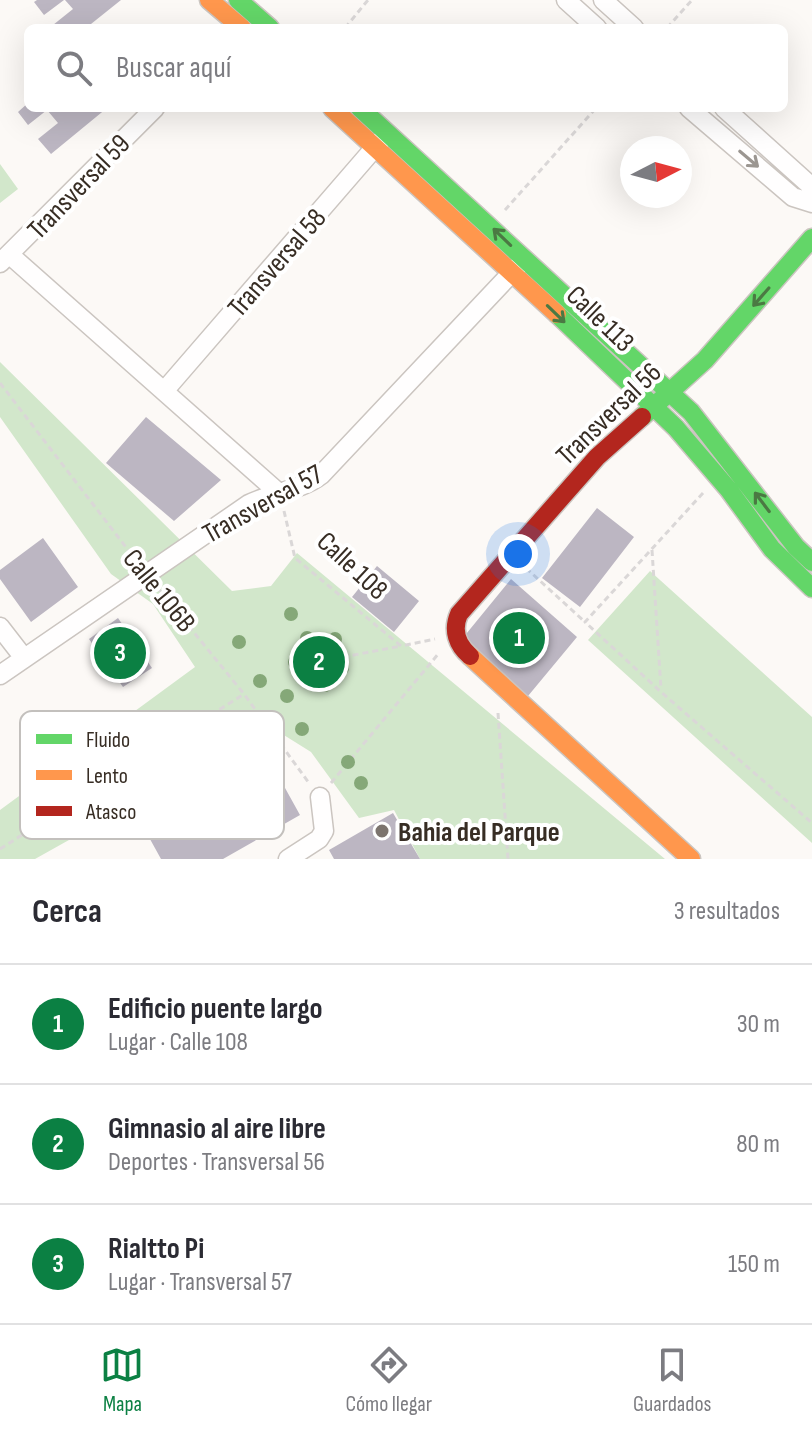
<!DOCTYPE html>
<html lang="es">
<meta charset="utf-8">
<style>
body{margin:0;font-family:"Sofia Sans Condensed",sans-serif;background:#f2f2f3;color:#2b2b33}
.compass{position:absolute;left:620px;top:136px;width:72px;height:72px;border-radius:50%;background:#fff;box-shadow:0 8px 32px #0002;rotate:84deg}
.you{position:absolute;left:518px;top:554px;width:28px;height:28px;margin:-20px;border:6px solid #fff;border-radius:50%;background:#1a73e8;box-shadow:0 0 0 12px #1a73e833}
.badge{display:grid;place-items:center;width:52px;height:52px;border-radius:50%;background:#0b8043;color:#fff;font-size:26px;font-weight:700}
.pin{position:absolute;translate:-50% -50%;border:4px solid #fff;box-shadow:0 2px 8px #0006}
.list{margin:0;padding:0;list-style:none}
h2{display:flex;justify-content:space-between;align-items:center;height:104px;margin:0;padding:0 32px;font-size:34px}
h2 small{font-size:26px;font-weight:400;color:#7c7c81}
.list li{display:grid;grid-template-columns:52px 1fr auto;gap:24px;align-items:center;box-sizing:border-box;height:120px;padding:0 32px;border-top:2px solid #e1e1e2}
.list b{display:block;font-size:30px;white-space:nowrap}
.list p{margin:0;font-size:26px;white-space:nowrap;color:#7c7c81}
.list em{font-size:26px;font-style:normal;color:#7c7c81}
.icon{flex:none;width:44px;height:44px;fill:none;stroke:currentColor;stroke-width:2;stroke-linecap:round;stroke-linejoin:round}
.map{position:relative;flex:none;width:812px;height:859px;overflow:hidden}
.search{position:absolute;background:#fff;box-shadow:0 8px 32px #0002;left:24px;right:24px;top:24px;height:88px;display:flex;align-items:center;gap:20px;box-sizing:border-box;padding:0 28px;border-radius:12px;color:#7c7c81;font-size:30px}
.sheet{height:464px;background:#fff}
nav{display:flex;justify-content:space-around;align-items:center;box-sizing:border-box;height:112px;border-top:2px solid #e1e1e2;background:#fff;font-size:22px;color:#7c7c81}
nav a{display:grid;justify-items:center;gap:4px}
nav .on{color:#0b8043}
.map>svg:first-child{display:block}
.green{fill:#d2e7cb}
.building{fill:#bcb6c2}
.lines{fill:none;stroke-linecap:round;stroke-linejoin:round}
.street-casing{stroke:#cbc5c0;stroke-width:21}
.fast-casing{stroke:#cbc5c0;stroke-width:21}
.slow-casing{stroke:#cbc5c0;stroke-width:21}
.jam-casing{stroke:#cbc5c0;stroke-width:21}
.path{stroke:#dad7d7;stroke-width:3;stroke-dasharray:6 4;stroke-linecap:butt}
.street{stroke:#fffefe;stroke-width:18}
.fast{stroke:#63d668;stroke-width:18}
.slow{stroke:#ff974d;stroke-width:18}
.jam{stroke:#b3261e;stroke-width:18}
.tree{fill:#85a878}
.oneway{stroke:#9b9691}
.oneway2{stroke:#4b7943}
.poi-dot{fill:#7c746e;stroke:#fff;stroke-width:3}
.labels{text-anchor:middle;stroke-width:8;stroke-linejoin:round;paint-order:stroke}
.street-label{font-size:28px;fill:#372d24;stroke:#fff}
.poi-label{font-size:28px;font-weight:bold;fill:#372d24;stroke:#fff;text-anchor:start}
.key{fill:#fff;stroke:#c3c0bd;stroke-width:2}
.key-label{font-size:22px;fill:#372d24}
</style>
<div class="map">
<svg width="812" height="859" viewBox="0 0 812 859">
<rect width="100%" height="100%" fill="#fcf9f6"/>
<path class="green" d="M0 164 18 189 0 203Z
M0 362 232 591 271 586 297 553 665 859H420L394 810 359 818 311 752 271 727 35 859H0V810L195 667 153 604 111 574 0 417Z
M650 571 812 717V843L588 640Z"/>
<path class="building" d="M37 0H64L44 15 34 2Z
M65 0H121L86 28H55L53 25 73 9Z
M28 103V108H107L51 154 38 139 58 123 47 110 28 125 18 112Z
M146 417 221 480 174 521 106 463Z
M597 508 634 537 580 607 542 578Z
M43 538 78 587 31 622 0 579V570Z
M377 566 419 601 394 632 352 597Z
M511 579 577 637 528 696 462 639Z
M118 618 152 668 123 687 89 639Z
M264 750 300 815 223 859H161L140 821Z
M393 813 420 859H334L329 850Z"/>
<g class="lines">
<g class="street-casing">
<path id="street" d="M566 0 597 28
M603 0 634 28
M689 108 793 197 812 203
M724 108 812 187
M10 255 280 494
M0 263 155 108
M165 390 383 138
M0 627 24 658
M0 675 249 504C273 492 300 491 321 475L520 264
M288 859 319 839 324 831 320 797"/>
</g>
<g class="fast-casing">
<path id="fast" d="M238 0 270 28
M360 108 691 412 796 547 812 562
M557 314 676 428 729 490 772 549 812 588
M642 417 705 360 812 238"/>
</g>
<g class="slow-casing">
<path id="slow" d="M209 0 242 28
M332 108 557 314
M470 656 691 859"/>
</g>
<g class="jam-casing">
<path id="jam" d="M470 656C457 645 452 630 459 614L597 457 642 417"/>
</g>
<path class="path" d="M345 28 368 0
M667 28 692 0
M505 210 596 108
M0 383 135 559
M703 493 585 622 661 692 812 823
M284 511 295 558 401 646 435 639
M652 550 661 689
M526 568 585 622
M157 587 244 694 309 783
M333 659 401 646
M498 713 508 859
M331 783 439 653
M0 849 244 694"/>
<use href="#street" class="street"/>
<use href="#fast" class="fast"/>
<use href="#slow" class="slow"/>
<use href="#jam" class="jam"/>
</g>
<g class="tree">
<circle cx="291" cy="614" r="7"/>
<circle cx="307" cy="638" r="7"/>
<circle cx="335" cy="639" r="7"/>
<circle cx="239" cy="642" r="7"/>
<circle cx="295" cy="662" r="7"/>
<circle cx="342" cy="668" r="7"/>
<circle cx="260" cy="681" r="7"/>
<circle cx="325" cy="685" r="7"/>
<circle cx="287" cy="696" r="7"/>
<circle cx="302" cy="729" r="7"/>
<circle cx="348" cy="762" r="7"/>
<circle cx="361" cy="783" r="7"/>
</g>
<defs><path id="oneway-shaft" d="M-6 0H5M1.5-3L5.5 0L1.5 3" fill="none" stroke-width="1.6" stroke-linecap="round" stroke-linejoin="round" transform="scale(2)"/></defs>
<use class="oneway" href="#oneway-shaft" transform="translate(749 159) rotate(40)"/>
<g class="oneway2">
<use href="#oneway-shaft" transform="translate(502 237) rotate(-136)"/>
<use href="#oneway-shaft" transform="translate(761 297) rotate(131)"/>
<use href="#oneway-shaft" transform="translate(556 314) rotate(44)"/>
<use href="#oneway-shaft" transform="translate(762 502) rotate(-127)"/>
</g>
<circle class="poi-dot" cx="382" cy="831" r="8"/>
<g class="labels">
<g class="street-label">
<text transform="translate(78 186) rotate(-46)" y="10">Transversal 59</text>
<text transform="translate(276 262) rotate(-49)" y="10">Transversal 58</text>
<text transform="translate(601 318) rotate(44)" y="10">Calle 113</text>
<text transform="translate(608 413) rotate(-44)" y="10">Transversal 56</text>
<text transform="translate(262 503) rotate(-29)" y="10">Transversal 57</text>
<text transform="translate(353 565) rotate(43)" y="10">Calle 108</text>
<text transform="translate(160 590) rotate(51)" y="10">Calle 106B</text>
</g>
<g class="poi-label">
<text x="398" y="841">Bahia del Parque</text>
</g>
</g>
<rect x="20" y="711" width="264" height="128" rx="12" class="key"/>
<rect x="36" y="734" width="36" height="10" fill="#63d668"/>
<rect x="36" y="770" width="36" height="10" fill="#ff974d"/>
<rect x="36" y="806" width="36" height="10" fill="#b3261e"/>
<g class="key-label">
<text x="86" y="747">Fluido</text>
<text x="86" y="783">Lento</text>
<text x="86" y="819">Atasco</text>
</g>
</svg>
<svg class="compass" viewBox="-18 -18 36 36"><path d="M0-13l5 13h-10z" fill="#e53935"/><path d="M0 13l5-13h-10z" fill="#7c7c81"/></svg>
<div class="you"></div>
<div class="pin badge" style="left:519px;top:638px">1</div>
<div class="pin badge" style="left:319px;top:662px">2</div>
<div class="pin badge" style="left:120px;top:653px">3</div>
<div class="search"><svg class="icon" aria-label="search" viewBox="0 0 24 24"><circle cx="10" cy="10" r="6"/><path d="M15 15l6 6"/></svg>Buscar aquí</div>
</div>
<section class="sheet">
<h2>Cerca<small>3 resultados</small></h2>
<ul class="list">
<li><span class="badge">1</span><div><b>Edificio puente largo</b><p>Lugar · Calle 108</p></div><em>30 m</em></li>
<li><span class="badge">2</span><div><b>Gimnasio al aire libre</b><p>Deportes · Transversal 56</p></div><em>80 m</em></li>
<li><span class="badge">3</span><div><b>Rialtto Pi</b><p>Lugar · Transversal 57</p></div><em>150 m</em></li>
</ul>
</section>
<nav>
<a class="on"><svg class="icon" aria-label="map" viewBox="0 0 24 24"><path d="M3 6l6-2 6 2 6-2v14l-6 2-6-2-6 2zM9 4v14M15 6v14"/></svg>Mapa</a>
<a><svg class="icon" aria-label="directions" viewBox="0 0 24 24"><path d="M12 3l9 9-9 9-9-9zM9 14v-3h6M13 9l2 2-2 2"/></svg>Cómo llegar</a>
<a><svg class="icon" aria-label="saved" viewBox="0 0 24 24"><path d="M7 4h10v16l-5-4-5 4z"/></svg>Guardados</a>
</nav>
